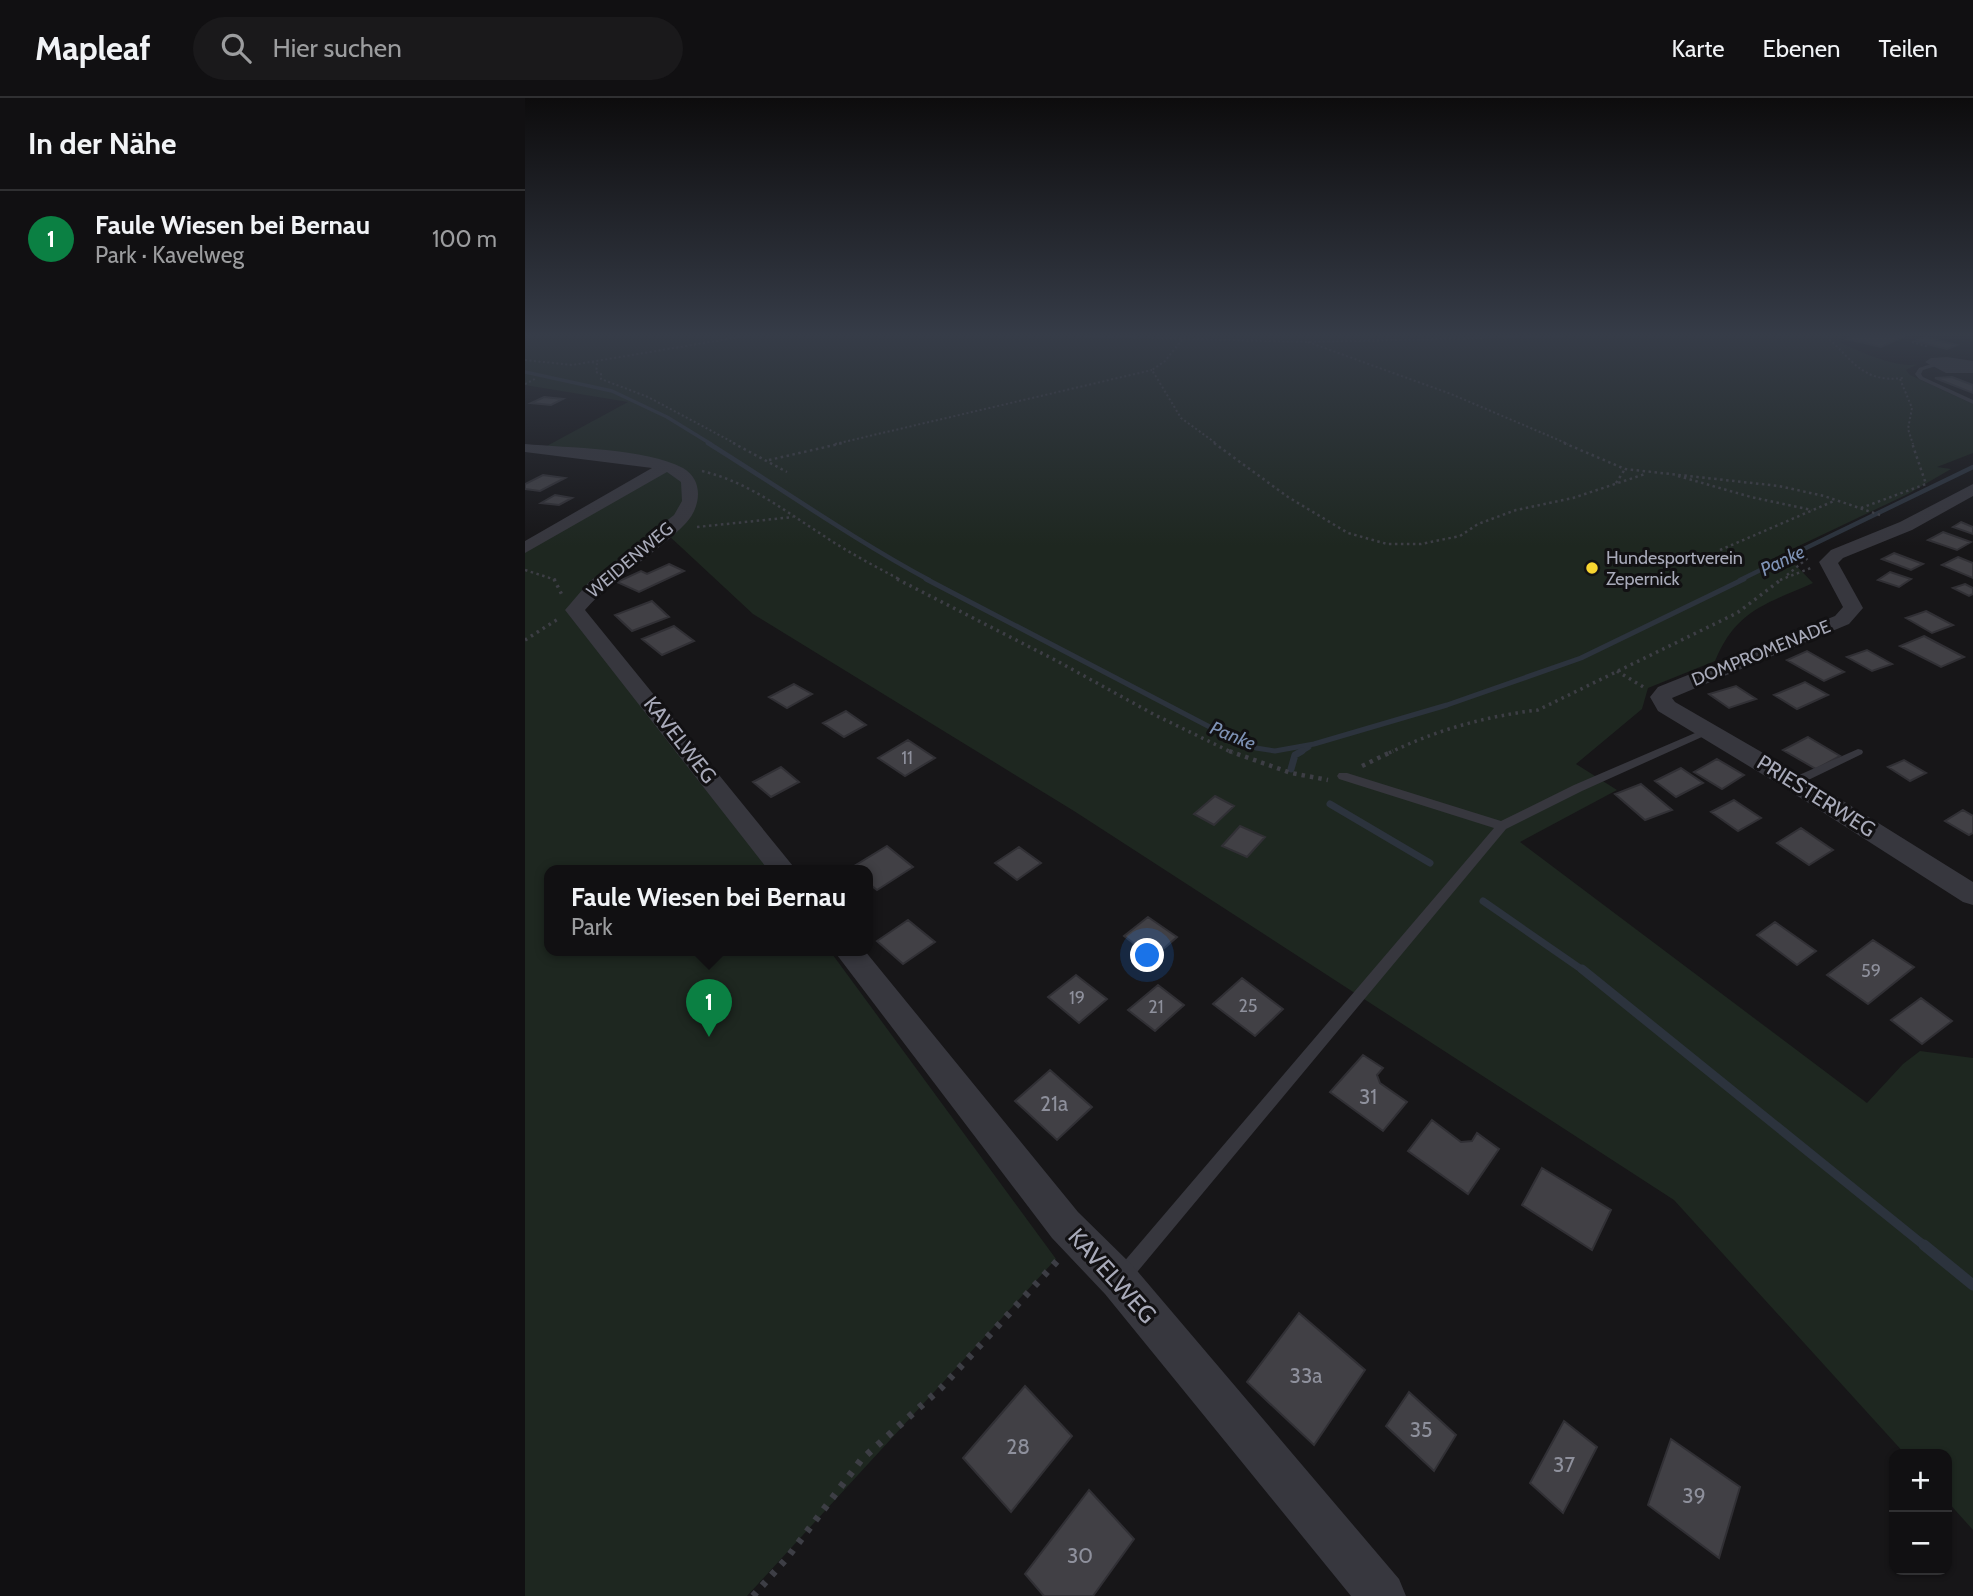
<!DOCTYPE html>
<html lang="de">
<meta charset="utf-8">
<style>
body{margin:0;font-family:Cabin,sans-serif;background:#1a191b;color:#f1f3f6}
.controls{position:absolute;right:21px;bottom:21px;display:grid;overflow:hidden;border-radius:14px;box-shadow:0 2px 5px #0004}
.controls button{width:63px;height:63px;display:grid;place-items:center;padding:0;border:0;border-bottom:2px solid #303032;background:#111012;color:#f1f3f6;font:35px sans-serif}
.you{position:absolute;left:623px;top:858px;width:24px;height:24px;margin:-18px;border:5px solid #fff;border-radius:50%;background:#1a73e8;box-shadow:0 0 0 10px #1a73e833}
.badge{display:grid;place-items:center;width:46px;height:46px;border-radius:50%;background:#0b8043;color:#fff;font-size:23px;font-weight:700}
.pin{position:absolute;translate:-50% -58px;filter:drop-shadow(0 2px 4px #0008)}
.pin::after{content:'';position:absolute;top:37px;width:24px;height:21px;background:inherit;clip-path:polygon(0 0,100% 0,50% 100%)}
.popup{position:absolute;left:19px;top:767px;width:329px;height:91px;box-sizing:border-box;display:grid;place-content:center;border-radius:14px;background:#111012;filter:drop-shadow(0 2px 5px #0005);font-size:23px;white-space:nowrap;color:#9c9d9f}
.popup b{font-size:26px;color:#f1f3f6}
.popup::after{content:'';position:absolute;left:50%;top:100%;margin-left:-14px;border:14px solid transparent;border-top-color:#111012}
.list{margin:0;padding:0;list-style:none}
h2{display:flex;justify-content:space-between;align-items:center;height:91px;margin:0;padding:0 28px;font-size:30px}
h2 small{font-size:23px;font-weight:400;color:#9c9d9f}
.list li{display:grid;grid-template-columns:46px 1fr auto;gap:21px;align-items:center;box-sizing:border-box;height:98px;padding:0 28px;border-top:2px solid #303032}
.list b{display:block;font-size:26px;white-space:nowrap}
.list p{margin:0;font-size:23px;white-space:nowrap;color:#9c9d9f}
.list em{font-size:23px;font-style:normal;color:#9c9d9f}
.icon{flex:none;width:38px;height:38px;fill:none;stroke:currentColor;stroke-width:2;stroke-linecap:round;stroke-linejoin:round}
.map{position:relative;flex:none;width:1448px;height:1498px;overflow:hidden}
header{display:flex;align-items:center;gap:42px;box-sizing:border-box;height:98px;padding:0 35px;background:#111012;border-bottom:2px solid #303032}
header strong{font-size:33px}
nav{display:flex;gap:38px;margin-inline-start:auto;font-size:24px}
.search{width:490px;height:63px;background:#1a191b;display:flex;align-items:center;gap:18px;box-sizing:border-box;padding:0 24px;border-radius:38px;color:#9c9d9f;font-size:26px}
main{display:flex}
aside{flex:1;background:#111012}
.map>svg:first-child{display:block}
.green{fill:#1e2720}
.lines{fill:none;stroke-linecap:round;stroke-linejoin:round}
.stream-far5{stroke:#2c333d;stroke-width:3.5}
.stream-far4{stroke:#2c333d;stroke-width:4.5}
.stream-far3{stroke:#2c333d;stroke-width:5}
.stream-far2{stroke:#2c333d;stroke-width:7}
.stream-far1{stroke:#2c333d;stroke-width:9}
.stream{stroke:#2c333d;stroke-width:11}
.building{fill:#414045;stroke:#313035;stroke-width:2}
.path-far4{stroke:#3d3e45;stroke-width:2;stroke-dasharray:2 2.5;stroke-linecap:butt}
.path-far3{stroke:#3d3e45;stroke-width:2.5;stroke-dasharray:2.5 3.5;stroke-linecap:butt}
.path-far2{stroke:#3d3e45;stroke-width:3.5;stroke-dasharray:2.5 4.5;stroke-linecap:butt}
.path-far1{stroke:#3d3e45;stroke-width:4.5;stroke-dasharray:3.5 5;stroke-linecap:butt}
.path{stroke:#3d3e45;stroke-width:7;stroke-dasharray:5 9;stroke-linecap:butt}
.lane{fill:#37373e;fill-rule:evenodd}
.street{fill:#37373e;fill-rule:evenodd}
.poi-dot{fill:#f7d430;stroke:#121113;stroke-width:2.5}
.labels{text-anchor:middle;stroke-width:6;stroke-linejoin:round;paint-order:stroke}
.far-poi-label{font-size:18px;fill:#a8aab9;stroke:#121113;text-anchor:start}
.far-street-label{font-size:18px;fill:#a8aab9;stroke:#121113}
.number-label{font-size:18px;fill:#8e909c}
.far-water-label{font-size:19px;font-style:italic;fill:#7e92b5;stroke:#121113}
.street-label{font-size:21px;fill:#a8aab9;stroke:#121113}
.near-number-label{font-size:21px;fill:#8e909c}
.near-street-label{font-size:24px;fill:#a8aab9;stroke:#121113}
</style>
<header>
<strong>Mapleaf</strong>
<div class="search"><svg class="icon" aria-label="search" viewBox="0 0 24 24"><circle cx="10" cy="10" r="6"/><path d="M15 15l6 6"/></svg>Hier suchen</div>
<nav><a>Karte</a><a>Ebenen</a><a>Teilen</a></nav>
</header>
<main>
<aside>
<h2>In der Nähe<small></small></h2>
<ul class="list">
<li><span class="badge">1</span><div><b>Faule Wiesen bei Bernau</b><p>Park · Kavelweg</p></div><em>100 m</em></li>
</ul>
</aside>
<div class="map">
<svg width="1448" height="1498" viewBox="0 0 1448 1498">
<rect width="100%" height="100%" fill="#171618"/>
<path class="green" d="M0 238H1317L1316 245C1336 254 1373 271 1393 266L1381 272 1385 277 1448 306V355L1412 369 1426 371 1383 396 1259 455 1288 485C1241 506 1211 512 1190 563L1123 590 1117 611 1051 666 1092 692 995 744 1342 1005 1378 966 1395 953 1448 960V1432L1422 1403V1356H1380L1149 1102 549 713 228 516 142 436 45 512 246 773H25V853H305L531 1161 222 1498H0V453L149 369 20 349 103 304 0 287Z"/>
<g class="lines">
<path class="stream-far5" d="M0 274 87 293 142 319 186 346"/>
<path class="stream-far4" d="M183 345C257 391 328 441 404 482
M1215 482 1448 369"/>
<path class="stream-far3" d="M401 481 702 638 731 650 750 653 789 646 922 607 1056 560 1219 481
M774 655 784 649"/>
<path class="stream-far2" d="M766 671 770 657 777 653
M805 706 905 765
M958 803 1059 873"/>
<path class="stream-far1" d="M1057 871 1401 1149"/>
<path class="stream" d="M1399 1147 1448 1187"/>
</g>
<path class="building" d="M1329 238 1348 239 1380 238 1356 249 1322 241Z
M1400 239 1432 247 1422 251 1390 243Z
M1427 279 1448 287V295L1410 280Z
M19 299 38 301 26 307 6 305Z
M18 377 40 380 15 393 0 391V386Z
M30 397 47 400 34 407 16 405Z
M1436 424 1448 429V436L1428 429Z
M1418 434 1446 444 1432 452 1403 442Z
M1369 455 1398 466 1386 472 1357 461Z
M1433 459 1448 465V480L1417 467Z
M144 466 159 473 114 494 92 484 116 473 122 476Z
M1365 474 1386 481 1374 489 1353 482Z
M1440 486 1448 490V496L1444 498 1428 490Z
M127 503 144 519 107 533 90 517Z
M1401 513 1428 527 1407 535 1381 520Z
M149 528 169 543 137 557 117 541Z
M1399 538 1439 559 1416 569 1375 548Z
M1342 552 1367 566 1347 573 1322 559Z
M1282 553 1319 574 1299 583 1262 562Z
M1280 584 1303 597 1272 611 1249 597Z
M269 586 287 596 262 610 244 599Z
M1211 588 1231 601 1204 610 1184 596Z
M321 613 341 627 319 639 298 625Z
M1283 639 1315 658 1291 671 1258 652Z
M383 642 410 660 380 678 353 660Z
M1192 661 1219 677 1197 691 1169 674Z
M1379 662 1401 675 1385 683 1363 669Z
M256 669 274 684 246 699 228 684Z
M1156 670 1178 685 1151 699 1130 683Z
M1116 686 1147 712 1120 722 1090 696Z
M690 698 709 708 689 727 669 716Z
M1209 702 1236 720 1213 733 1186 714Z
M1438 712 1448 718V735L1444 737 1420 723Z
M715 728 740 739 722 759 697 748Z
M1276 730 1308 752 1284 767 1252 745Z
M362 748 388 769 352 792 343 785V773L326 770Z
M494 749 516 765 492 782 470 765Z
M623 819 652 839 628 860 599 838Z
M383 822 410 844 378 866 352 843Z
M1250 824 1291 853 1272 867 1232 837Z
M1348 842 1389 869 1343 906 1302 877Z
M551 877 582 901 554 925 523 899Z
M717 880 758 911 730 938 688 906Z
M633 887 659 907 630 933 603 912Z
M1396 900 1427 923 1397 946 1366 922Z
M838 957 858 970 852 977 855 985 882 1004 858 1033 805 994Z
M525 972 567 1009 532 1042 490 1003Z
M907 1022 936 1044 947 1043 952 1035 974 1051 943 1096 883 1053Z
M1017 1070 1086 1112 1067 1152 997 1107Z
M774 1215 840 1272 789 1347 722 1284Z
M500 1288 547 1338 486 1414 438 1360Z
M884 1294 931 1337 909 1373 861 1328Z
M1039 1323 1072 1349 1038 1415 1005 1385Z
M1146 1341 1215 1389 1194 1460 1123 1407Z
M564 1392 609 1441 568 1498H519L500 1476Z"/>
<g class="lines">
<path class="path-far4" d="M555 238 783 244 1040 238
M660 238 640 263 627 272 656 320 692 346
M1301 238C1328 262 1337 285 1378 280
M783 244 926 296 1043 346
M1387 244 1404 249
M0 262 47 267 221 238
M67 264 72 266 71 274 76 276V281L123 299 211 346
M1375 281 1387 310 1383 331 1388 346
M0 286 12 280
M310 346 627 272"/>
<path class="path-far3" d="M208 345 262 374
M689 345 763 399 823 435 862 446H896L935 438 953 426 991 412 1048 400 1120 376
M1039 345 1100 371 1254 388 1299 398 1358 418
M244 362 318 345
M177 373C223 384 257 411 296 436 321 453 349 468 376 482
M1153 378 1226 399 1287 412
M1091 385 1100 371
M1336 410 1401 386 1387 345
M172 429 268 419
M1195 452 1309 403
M0 472 31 482
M1262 477 1284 459
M1255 482 1286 470"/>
<path class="path-far2" d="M29 481 38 499
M372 481 532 563 630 617 708 655
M0 542 33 521
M1092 573 1120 590
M864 655C911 632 962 618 1013 612L1212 515 1257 481"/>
<path class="path-far1" d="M704 653 766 675 803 682
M837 668 868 653"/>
<path class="path" d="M228 1498 262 1460 336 1362 416 1290 533 1162"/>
<path class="lane" d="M1409 265 1411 268 1398 272 1396 276 1398 279 1448 302V306L1394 281 1390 276 1394 270Z
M1184 629 1188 630 1189 632 1188 634 1057 693 981 731 603 1185 597 1188 591 1185 588 1179 591 1173 969 730 814 681 812 678 814 675H822L976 723 1049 687Z
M1333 651 1337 652 1338 654 1337 656 1273 687H1265L1263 684 1265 681Z"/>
<path class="street" d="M1422 259 1448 263V275H1421L1400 264 1406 260Z
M0 346C43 350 121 350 158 370 179 382 176 409 161 425 130 457 90 478 60 512L272 773H244L40 512 64 484 149 417 157 403 156 384 142 374 0 455V443L127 370 0 354Z
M1448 386V398L1387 432 1318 460 1313 465 1338 510 1324 526 1147 600 1150 604 1278 678 1448 784V807L1438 804 1260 690 1133 613 1125 599 1133 589 1310 518 1318 509 1294 464 1306 452 1375 424Z
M309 853H340L553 1114 608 1168 874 1481 881 1498H826L580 1196 527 1140Z"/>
</g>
<linearGradient id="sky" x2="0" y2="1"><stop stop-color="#0d0c0d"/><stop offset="0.53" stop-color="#363c48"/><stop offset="1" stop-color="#363c48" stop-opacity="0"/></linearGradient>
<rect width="1448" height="448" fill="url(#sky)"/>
<circle class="poi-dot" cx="1067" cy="470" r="7"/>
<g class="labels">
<g class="far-poi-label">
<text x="1081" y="466">Hundesportverein<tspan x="1081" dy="21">Zepernick</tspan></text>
</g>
<g class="far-street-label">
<text transform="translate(105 462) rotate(-40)" y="6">WEIDENWEG</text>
<text transform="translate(1236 555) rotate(-22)" y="6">DOMPROMENADE</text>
</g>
<g class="number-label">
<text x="382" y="666">11</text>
<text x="1346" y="879">59</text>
<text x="552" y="906">19</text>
<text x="723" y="914">25</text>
<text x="631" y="915">21</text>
</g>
<g class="far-water-label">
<text transform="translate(1257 462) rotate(-26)" y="7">Panke</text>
<text transform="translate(708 637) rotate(22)" y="7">Panke</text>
</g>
<g class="street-label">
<text transform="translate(155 642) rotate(52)" y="7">KAVELWEG</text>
<text transform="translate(1291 698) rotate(32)" y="7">PRIESTERWEG</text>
</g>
<g class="near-number-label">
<text x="843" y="1006">31</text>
<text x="529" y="1013">21a</text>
<text x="781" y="1285">33a</text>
<text x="896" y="1339">35</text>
<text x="493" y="1356">28</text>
<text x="1039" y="1374">37</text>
<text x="1169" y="1405">39</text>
<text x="555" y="1465">30</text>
</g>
<g class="near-street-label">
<text transform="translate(587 1178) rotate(48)" y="8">KAVELWEG</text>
</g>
</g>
</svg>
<div class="controls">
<button>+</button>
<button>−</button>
</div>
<div class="you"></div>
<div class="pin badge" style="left:184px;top:939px">1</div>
<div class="popup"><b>Faule Wiesen bei Bernau</b>Park</div>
</div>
</main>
